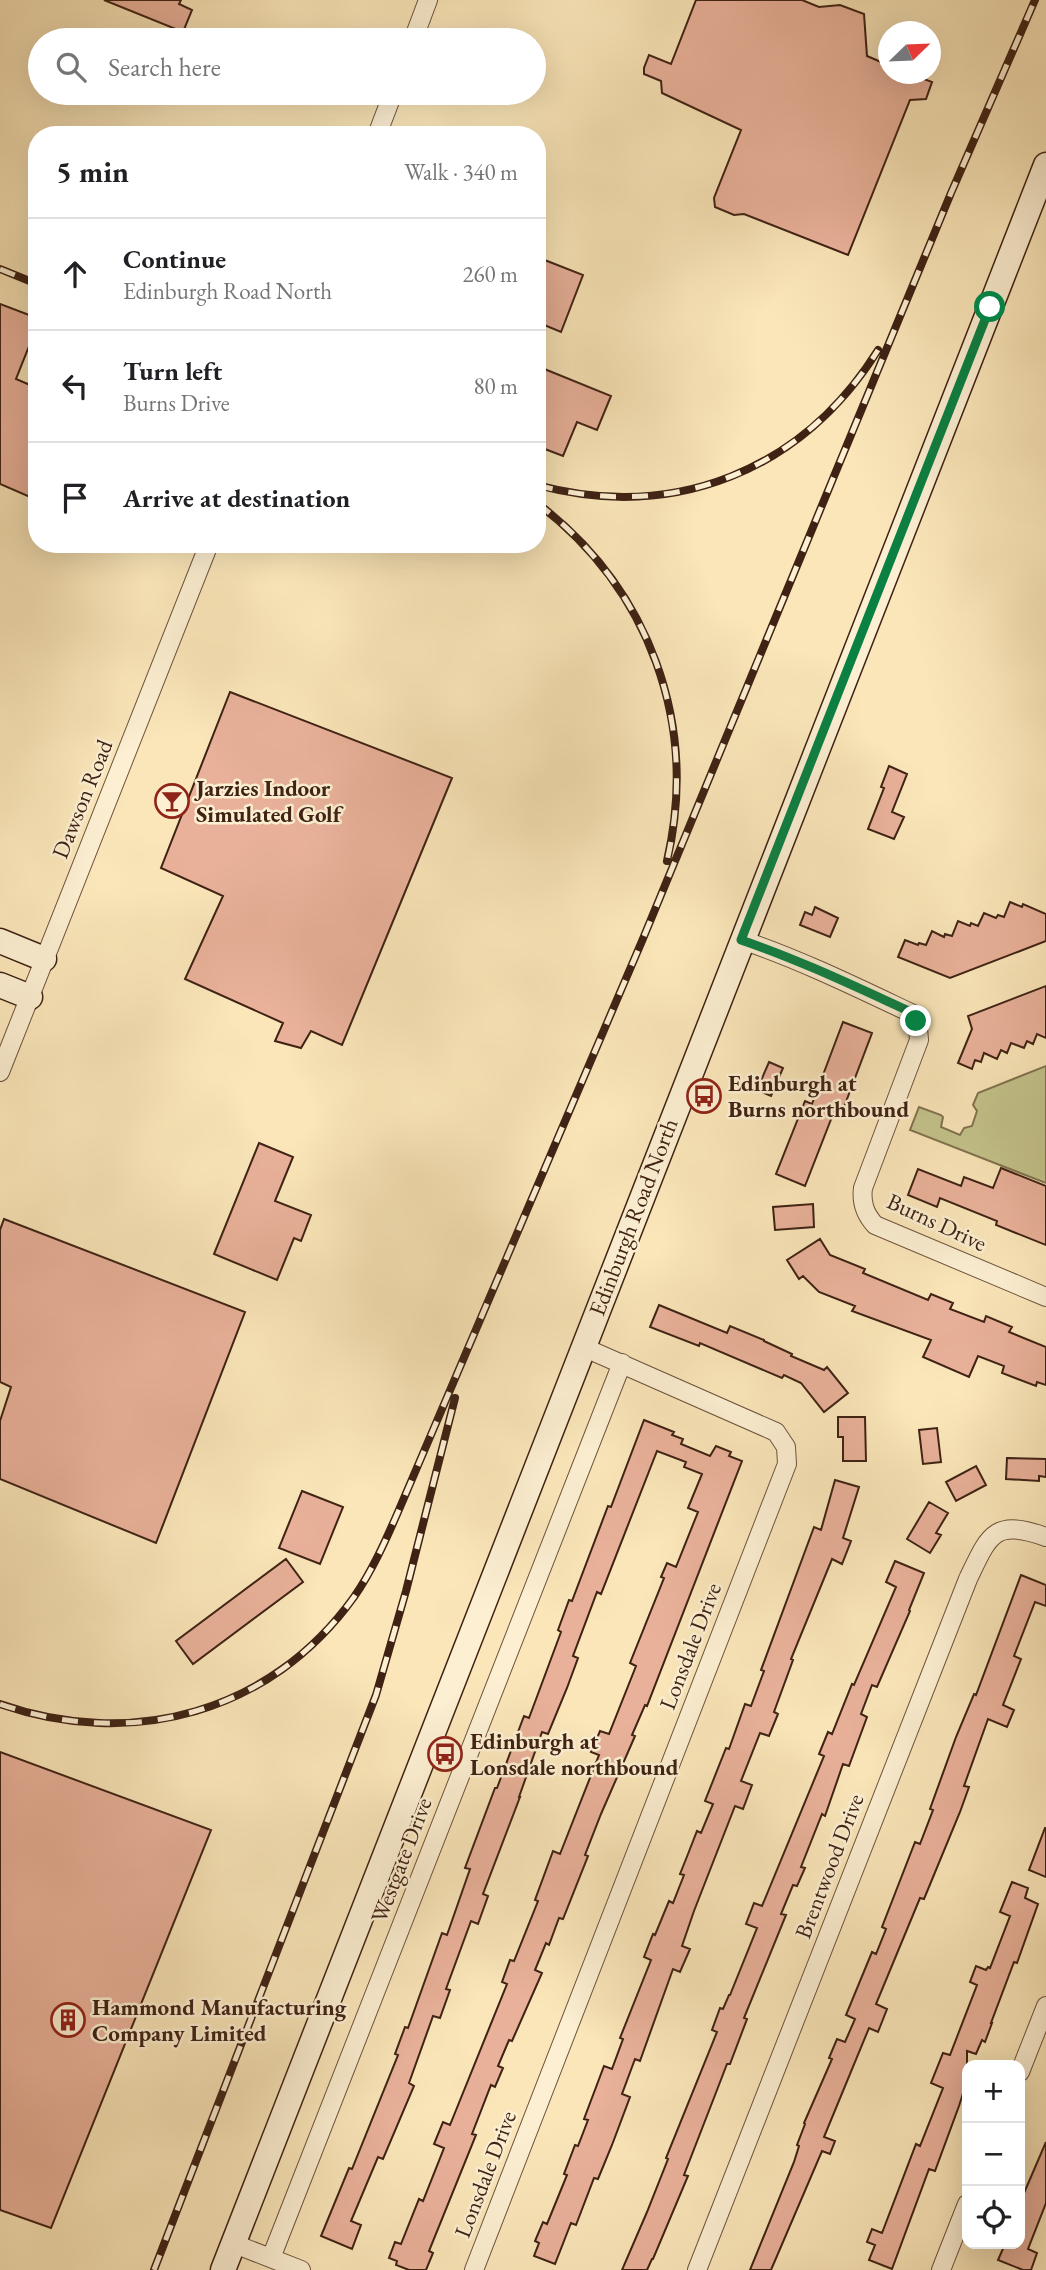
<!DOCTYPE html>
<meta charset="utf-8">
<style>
body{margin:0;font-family:"EB Garamond",serif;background:#f6f6f6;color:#202124}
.controls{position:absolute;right:21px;bottom:21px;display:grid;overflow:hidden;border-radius:14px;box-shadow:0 7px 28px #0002}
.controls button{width:63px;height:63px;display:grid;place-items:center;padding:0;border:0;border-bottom:2px solid #e0e0e0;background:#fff;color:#202124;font:35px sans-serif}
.compass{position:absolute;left:878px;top:21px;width:63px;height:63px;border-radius:50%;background:#fff;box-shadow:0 7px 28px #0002;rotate:67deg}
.stop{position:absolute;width:21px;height:21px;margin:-16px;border:5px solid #0b8043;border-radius:50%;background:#fff}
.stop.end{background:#0b8043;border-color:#fff;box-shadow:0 2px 7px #0008}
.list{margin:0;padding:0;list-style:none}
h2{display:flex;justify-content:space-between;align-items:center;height:91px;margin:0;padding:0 28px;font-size:30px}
h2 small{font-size:23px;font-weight:400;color:#757577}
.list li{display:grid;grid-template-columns:46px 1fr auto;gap:21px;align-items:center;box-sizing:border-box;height:112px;padding:0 28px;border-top:2px solid #e0e0e0}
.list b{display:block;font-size:26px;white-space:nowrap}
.list p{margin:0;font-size:23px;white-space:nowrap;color:#757577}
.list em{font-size:23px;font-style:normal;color:#757577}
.icon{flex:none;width:38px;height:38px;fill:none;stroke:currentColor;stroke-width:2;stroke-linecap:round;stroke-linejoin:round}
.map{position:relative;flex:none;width:1046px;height:2270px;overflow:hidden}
.search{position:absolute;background:#fff;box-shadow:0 7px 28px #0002;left:28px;top:28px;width:518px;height:77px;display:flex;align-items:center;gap:18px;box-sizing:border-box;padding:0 24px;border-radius:38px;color:#757577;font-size:26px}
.panel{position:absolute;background:#fff;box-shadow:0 7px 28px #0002;left:28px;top:126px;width:518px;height:427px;border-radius:28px}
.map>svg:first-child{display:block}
.green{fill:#c4c38b;stroke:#827250;stroke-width:2}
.building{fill:#e9b19a;stroke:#3f2214;stroke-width:2}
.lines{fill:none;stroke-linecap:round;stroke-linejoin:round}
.street-casing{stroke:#6e533d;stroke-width:20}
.secondary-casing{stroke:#3f2214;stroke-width:27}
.street{stroke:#fcefd2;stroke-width:18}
.secondary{stroke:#fcefd2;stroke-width:24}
.rail-casing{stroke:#3f2214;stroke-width:8}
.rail{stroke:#fcefd2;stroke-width:5;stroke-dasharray:16;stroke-linecap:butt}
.route{stroke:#0b8043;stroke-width:9}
.labels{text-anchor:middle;stroke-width:5;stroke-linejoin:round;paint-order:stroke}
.poi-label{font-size:23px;font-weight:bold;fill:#3f2214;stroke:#fcefd2;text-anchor:start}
.street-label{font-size:23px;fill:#3f2214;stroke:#fcefd2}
</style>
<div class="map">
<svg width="1046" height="2270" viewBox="0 0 1046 2270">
<rect width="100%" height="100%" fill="#fae6b9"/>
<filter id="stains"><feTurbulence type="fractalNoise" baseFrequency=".00286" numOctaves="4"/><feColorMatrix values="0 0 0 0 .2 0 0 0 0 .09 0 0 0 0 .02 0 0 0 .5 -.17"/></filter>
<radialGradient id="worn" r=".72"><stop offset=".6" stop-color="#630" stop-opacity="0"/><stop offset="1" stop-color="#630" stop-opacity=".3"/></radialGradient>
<path class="green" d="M1046 1066V1183L910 1130 919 1107 941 1115 943 1117 941 1127 960 1135 964 1128 972 1126 977 1111 973 1105 978 1093Z"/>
<path class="building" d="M104 0H181L179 4 192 10 183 32Z
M696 0H802L819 7 840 5 864 14 867 56 888 65V74H911L932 82 926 99 910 100 848 255 744 214 734 215 715 207 714 198 741 130 662 93 661 81 644 74V68L649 55 671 64Z
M537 257 583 275 561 332 537 322Z
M0 304 37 318V326L16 379 37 388V500L0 484Z
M537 366 611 396 597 430 577 422 563 456 537 446Z
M230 692 452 778 342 1045 311 1031 301 1048 275 1041 283 1023 185 979 223 896 161 868Z
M889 766 907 774 892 812 904 817 894 839 868 829 884 788 881 787Z
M1010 902 1022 907 1023 904 1046 914V941L950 978 898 957 905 940 918 945 919 943 926 945 932 931 944 937 945 934 952 936 958 921 970 926 971 923 978 926 984 913 996 918 998 915 1004 917Z
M815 907 838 918 830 937 800 925 805 912 812 915Z
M1046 986V1038L1037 1034 1033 1044 1027 1041 1024 1048 1011 1043 1007 1053 1001 1050 997 1059 984 1053 981 1062 975 1060 972 1069 958 1063 972 1029 968 1016Z
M843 1022 872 1033 844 1107 837 1104 805 1186 776 1174 805 1101 812 1104Z
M769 1062 783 1068 771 1096 757 1090Z
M259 1143 293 1157 275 1201 311 1215 301 1241 294 1238 277 1280 214 1254Z
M1001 1168 1046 1186V1245L996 1225 997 1221 940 1198 937 1207 908 1195 918 1169 961 1186 964 1177 993 1188Z
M813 1204 814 1227 775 1230 773 1207Z
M4 1219 245 1312 156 1543 0 1479V1421L11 1387 0 1382V1230Z
M820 1239 830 1255 865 1269 863 1273 928 1300 931 1294 953 1303 950 1309 984 1322 986 1316 1012 1327 1009 1332 1046 1347V1385L1037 1382 1036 1386 1002 1373 1004 1366 978 1356 969 1377 923 1357 931 1340 852 1311 855 1306 819 1292 803 1276 799 1279 787 1260Z
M659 1305 727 1333 730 1326 764 1340V1341L792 1354 791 1356 824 1370 827 1367 848 1393 824 1412 801 1383 784 1375 782 1378 700 1343 699 1346 650 1327Z
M838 1417H865L866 1461H843V1437H838Z
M644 1420 674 1432 672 1435 683 1439 681 1444 710 1456 716 1446 731 1452 729 1456 742 1461 647 1706 645 1705 632 1735 635 1736 601 1814 585 1855 588 1856 563 1919 559 1918 549 1945 546 1943 535 1970 542 1973 512 2041 509 2040 498 2066 503 2068 495 2087 491 2085 472 2134 476 2135 429 2251 433 2253 426 2270H409L396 2265 397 2261 389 2258 395 2242 401 2244 419 2199 423 2201 444 2148 434 2144 443 2122 450 2125 507 1984 502 1982 510 1960 514 1961 538 1901 535 1900 553 1851 560 1854 599 1755 591 1752 600 1731 609 1734 636 1666 630 1663 664 1578 661 1577 667 1563 676 1567 698 1512 688 1508 702 1474 684 1467 686 1462 657 1451 601 1594 597 1592 573 1656 578 1658 567 1688 548 1734 542 1732 519 1797H520L483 1894 488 1896 478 1924 471 1921 446 1989 450 1990 440 2018 433 2016 409 2083 414 2086 383 2159 378 2157 351 2221 361 2225 352 2249 321 2236 349 2168 352 2169 398 2055 395 2054 405 2027 408 2028 442 1933 447 1935 470 1869 465 1868 495 1788H497L524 1716 529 1718 561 1632 558 1630 569 1600 572 1601 608 1506 611 1507Z
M937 1428 941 1462 923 1464 919 1430Z
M1007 1458 1046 1459V1477L1039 1476V1481L1006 1479Z
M976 1466 986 1485 956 1501 946 1482Z
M835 1480 859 1487 843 1538 851 1541 842 1564 832 1559 791 1659 793 1660 774 1712 778 1714 769 1736 760 1733 741 1781 752 1785 743 1809 735 1806 694 1911 682 1946 690 1949 680 1972 673 1969 640 2061 635 2059 622 2094 630 2097 612 2145 598 2179 594 2178 576 2225 571 2223 555 2264 534 2256 539 2243 535 2241 543 2222 547 2224 567 2175 564 2174 575 2145 578 2146 588 2120 584 2119 604 2066 612 2069 623 2039 620 2038 651 1960 644 1957 653 1934 655 1935 669 1901 673 1903 684 1875 680 1874 688 1854 697 1831 701 1833 713 1804 705 1801 726 1748 729 1749 745 1704 751 1706 764 1671 761 1670 814 1527 821 1530Z
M302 1491 343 1507 320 1564 279 1548Z
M929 1502 948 1513 936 1533 941 1535 930 1553 907 1539Z
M286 1559 303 1582 193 1664 176 1641Z
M895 1561 924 1573 909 1610 910 1611 877 1687 872 1685 861 1714 867 1717 849 1766 843 1764 825 1816 822 1814 801 1867 805 1868 797 1886 793 1885 781 1914 786 1915 744 2018 747 2019 730 2064H727L717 2090 684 2175 688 2176 653 2259H652L647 2270H622L647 2212 668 2159 666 2158 717 2032 712 2030 720 2008 723 2009 729 1995H730L757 1928 746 1924 754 1903 762 1906 824 1756 819 1754 828 1732 832 1734 852 1684 854 1685 896 1587 886 1582Z
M1021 1575 1046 1585V1606L1035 1602 1014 1656 1021 1659 1003 1705 1014 1710 1007 1727 988 1719 964 1786 969 1787 960 1812 924 1899 920 1898 876 2004 887 2009 878 2032 869 2028 824 2137 835 2141 830 2154 822 2151 771 2270H750L794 2162 799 2146 797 2145 805 2124 804 2123 832 2059 829 2058 837 2039 845 2042 855 2019 846 2015 872 1952 876 1954 886 1929 882 1927 915 1842 920 1844 933 1810 930 1809 956 1737 974 1694 976 1695Z
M0 1752 211 1830 51 2228 0 2210Z
M1045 1828H1046V1877L1029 1870Z
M1012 1882 1028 1888 1025 1898 1038 1904 1017 1963 1014 1962 991 2023H992L985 2042 982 2040 976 2054 967 2051V2081L959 2106 935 2171 929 2169 892 2269 869 2260 875 2245 867 2242 872 2229 882 2233 916 2144 920 2146 943 2088 931 2083 943 2053 950 2055 977 1985 970 1982 976 1966 986 1970 988 1967 990 1968 1010 1916 1000 1912Z
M1046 2142V2203L1028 2249 1037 2253 1031 2270H1023L998 2260 1005 2244H1020V2192L1024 2193Z"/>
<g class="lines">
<g class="street-casing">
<path id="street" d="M413 40 428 0
M377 135 393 93
M742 940C801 960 856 987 913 1014L918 1028 919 1040 863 1188C861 1203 865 1214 875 1225L1046 1297
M0 1072 209 544
M1020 2072 1046 2006
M232 2243 301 2270
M271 2258 622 1363
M474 2270 787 1464 786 1447 776 1432 583 1347
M697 2270 968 1579C989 1535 994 1518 1046 1537
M941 2270 967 2204"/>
</g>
<g class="secondary-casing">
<path id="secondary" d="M0 941 44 959
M0 985 30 997
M223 2270 1046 165"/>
</g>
<use href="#street" class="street"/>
<use href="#secondary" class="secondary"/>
<g class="rail-casing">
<path id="rail" d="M0 269 37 284
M537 485C675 522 803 470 878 350
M537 503C649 588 699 723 667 861
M0 1704C132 1750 271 1713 354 1597 372 1571 385 1542 398 1512L642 941 951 193 1035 0
M154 2270 376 1695 406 1591 455 1398"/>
</g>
<use href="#rail" class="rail"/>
</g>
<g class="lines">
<path class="route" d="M916 1021 913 1013C856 987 800 960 741 940L990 307"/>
</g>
<defs>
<g id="bar-ring" transform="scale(1.75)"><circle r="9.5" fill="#fcefd2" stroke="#8f2418" stroke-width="1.5"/><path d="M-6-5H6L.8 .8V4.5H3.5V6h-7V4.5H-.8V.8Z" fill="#8f2418"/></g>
<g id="bus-ring" transform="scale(1.75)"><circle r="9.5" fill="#fcefd2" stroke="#8f2418" stroke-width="1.5"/><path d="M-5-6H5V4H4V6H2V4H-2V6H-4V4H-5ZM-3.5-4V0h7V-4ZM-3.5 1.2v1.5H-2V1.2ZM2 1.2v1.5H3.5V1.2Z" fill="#8f2418"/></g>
<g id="building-ring" transform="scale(1.75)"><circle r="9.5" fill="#fcefd2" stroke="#8f2418" stroke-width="1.5"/><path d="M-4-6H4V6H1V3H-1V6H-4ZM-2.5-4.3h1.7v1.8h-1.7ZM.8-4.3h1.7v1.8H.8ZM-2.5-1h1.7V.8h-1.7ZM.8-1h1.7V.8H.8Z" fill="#8f2418"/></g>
</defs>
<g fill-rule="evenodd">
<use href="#bar-ring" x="172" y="801"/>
<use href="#bus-ring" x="704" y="1096"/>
<use href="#bus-ring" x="445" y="1754"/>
<use href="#building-ring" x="68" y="2020"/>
</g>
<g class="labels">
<g class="poi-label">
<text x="196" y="796">Jarzies Indoor<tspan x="196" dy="26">Simulated Golf</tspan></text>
<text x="728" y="1091">Edinburgh at<tspan x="728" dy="26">Burns northbound</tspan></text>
<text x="470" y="1749">Edinburgh at<tspan x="470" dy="26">Lonsdale northbound</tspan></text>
<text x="92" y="2015">Hammond Manufacturing<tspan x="92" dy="26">Company Limited</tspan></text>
</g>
<g class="street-label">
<text transform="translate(82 799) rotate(-68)" y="8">Dawson Road</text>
<text transform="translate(633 1217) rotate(-69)" y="8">Edinburgh Road North</text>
<text transform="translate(937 1222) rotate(25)" y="8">Burns Drive</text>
<text transform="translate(690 1646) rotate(-69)" y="8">Lonsdale Drive</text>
<text transform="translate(401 1860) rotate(-69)" y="8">Westgate Drive</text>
<text transform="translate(829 1866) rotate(-69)" y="8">Brentwood Drive</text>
<text transform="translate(485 2174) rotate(-69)" y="8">Lonsdale Drive</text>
</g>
</g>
<rect width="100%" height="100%" filter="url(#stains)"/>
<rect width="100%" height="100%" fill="url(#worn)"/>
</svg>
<div class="controls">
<button>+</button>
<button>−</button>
<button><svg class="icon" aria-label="locate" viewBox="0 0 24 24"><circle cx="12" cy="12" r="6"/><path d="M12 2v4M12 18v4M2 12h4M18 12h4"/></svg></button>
</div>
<svg class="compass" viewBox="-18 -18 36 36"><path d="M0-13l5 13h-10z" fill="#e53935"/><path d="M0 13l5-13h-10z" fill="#757577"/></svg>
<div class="stop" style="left:990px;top:307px"></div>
<div class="stop end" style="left:916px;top:1021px"></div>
<div class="search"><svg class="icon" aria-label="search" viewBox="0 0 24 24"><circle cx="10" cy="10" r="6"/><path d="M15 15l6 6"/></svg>Search here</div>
<section class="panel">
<h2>5 min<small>Walk · 340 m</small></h2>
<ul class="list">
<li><svg class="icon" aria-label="ahead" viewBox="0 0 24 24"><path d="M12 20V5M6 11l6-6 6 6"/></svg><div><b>Continue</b><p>Edinburgh Road North</p></div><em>260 m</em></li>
<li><svg class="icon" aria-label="left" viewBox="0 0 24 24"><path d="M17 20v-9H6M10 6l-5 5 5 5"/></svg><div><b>Turn left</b><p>Burns Drive</p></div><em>80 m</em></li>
<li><svg class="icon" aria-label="arrive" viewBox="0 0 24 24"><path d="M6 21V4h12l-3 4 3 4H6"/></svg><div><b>Arrive at destination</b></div></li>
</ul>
</section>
</div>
